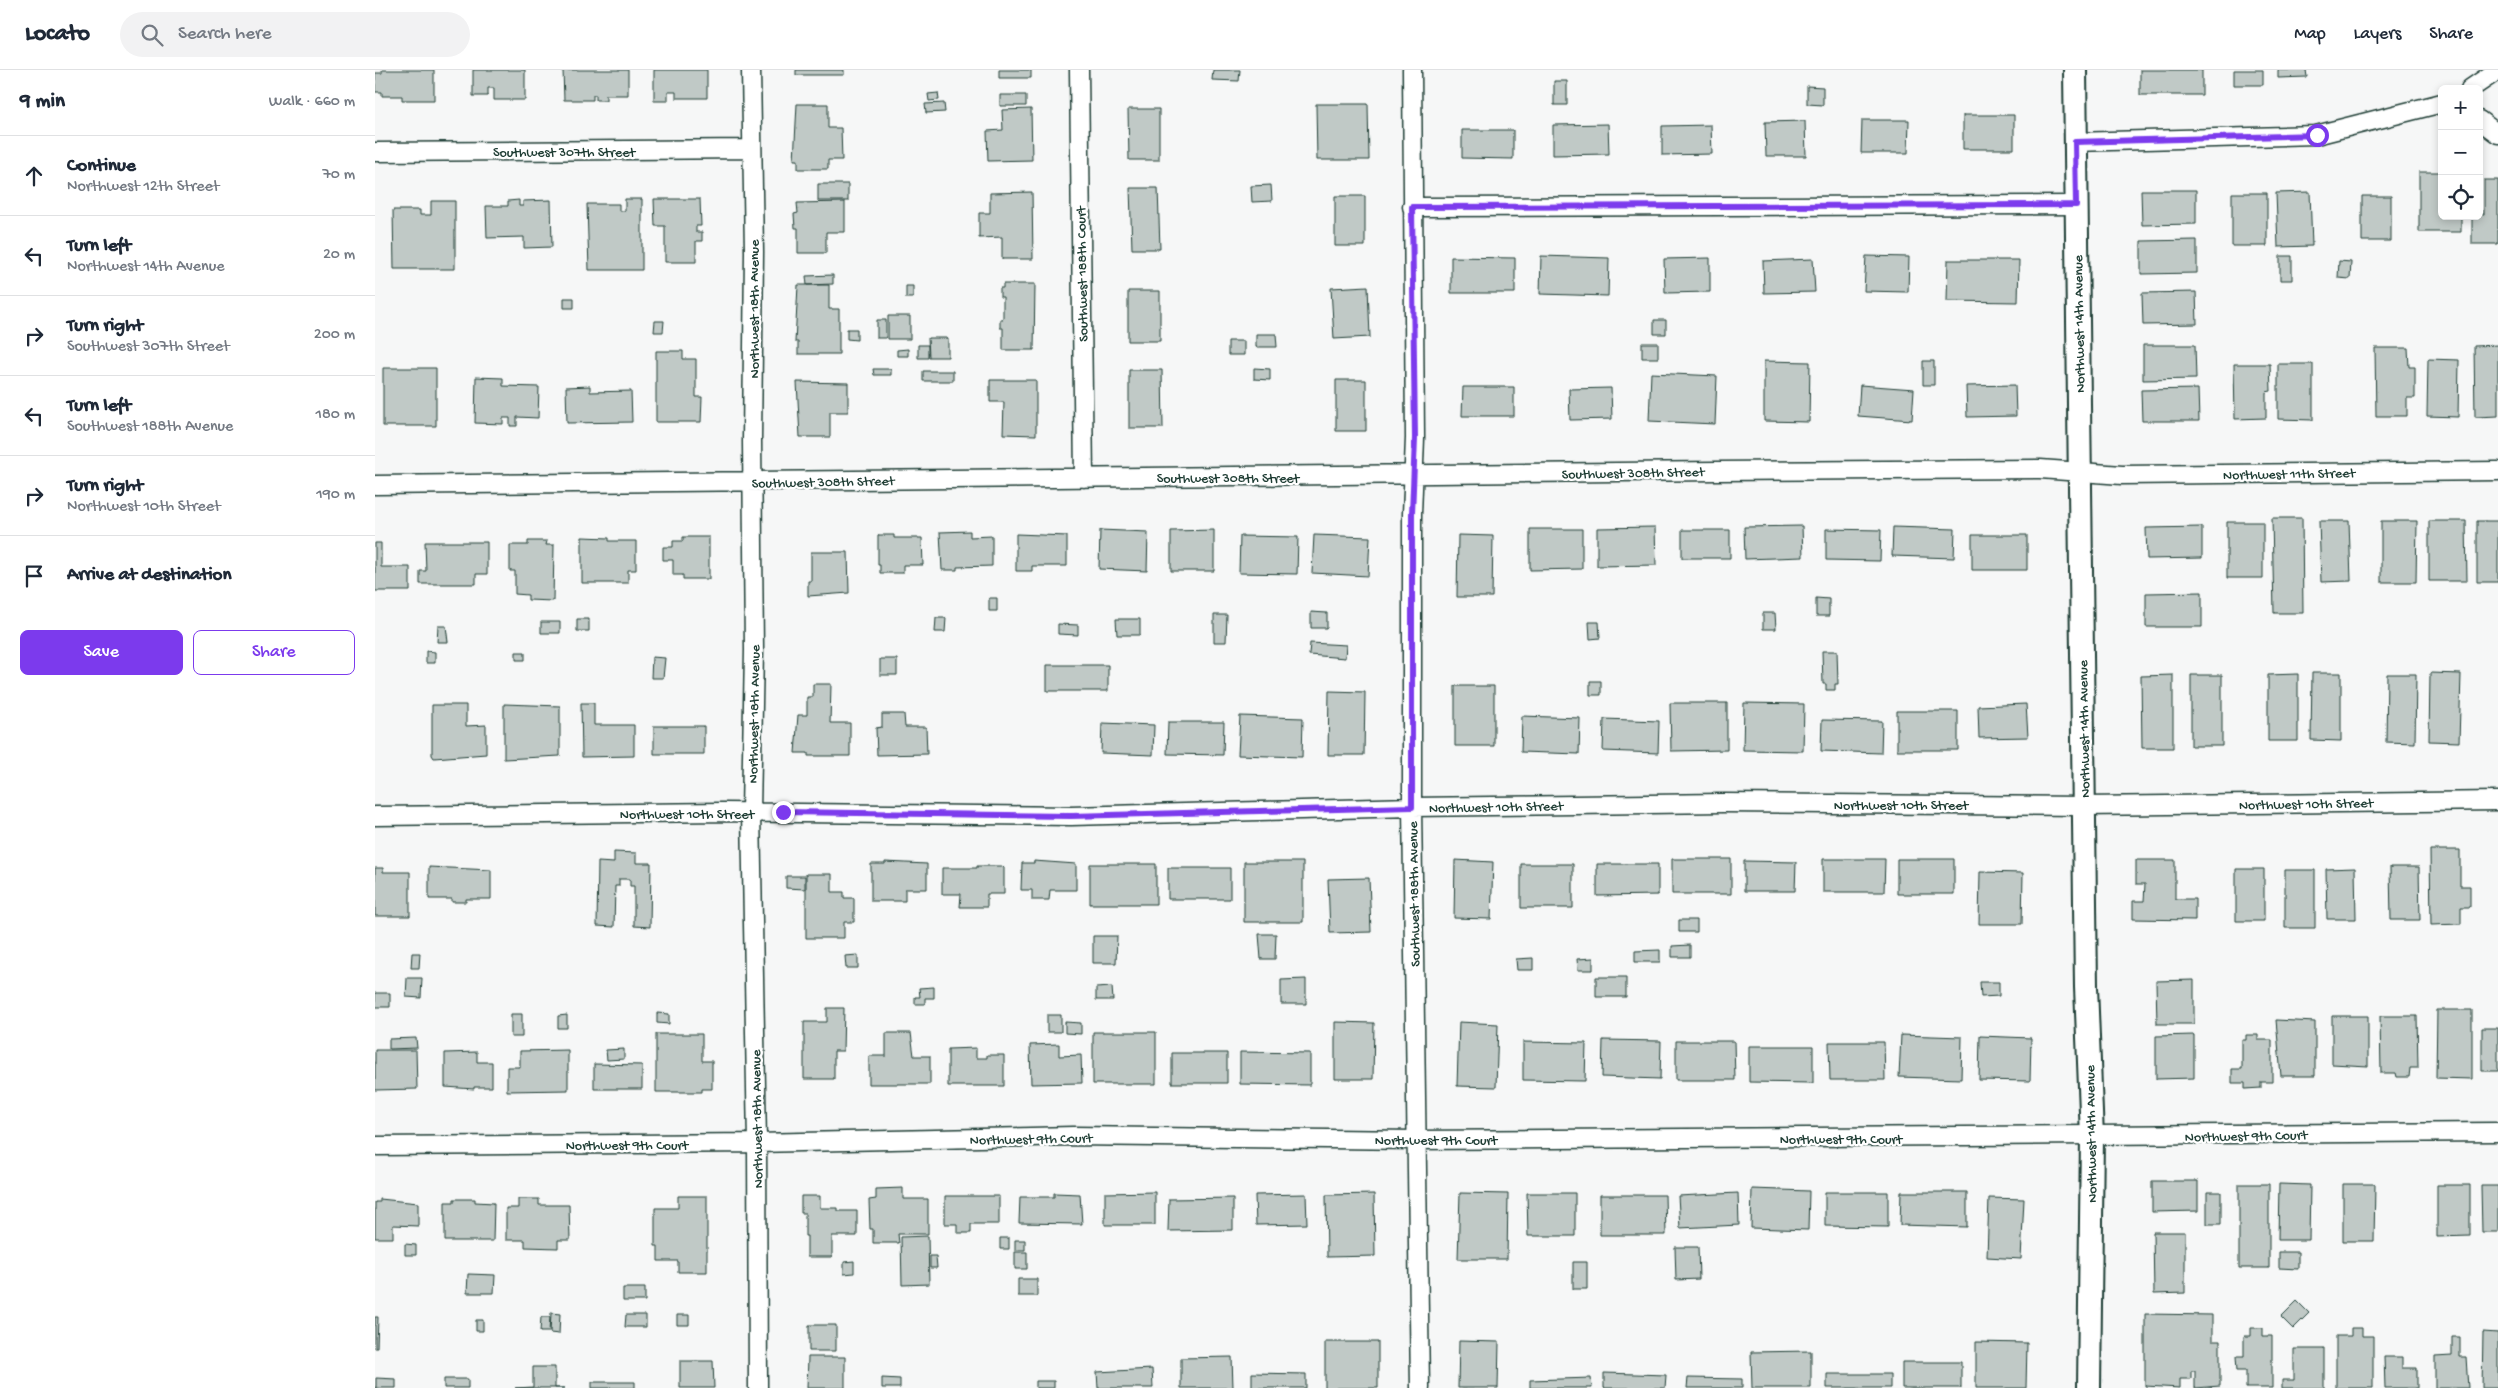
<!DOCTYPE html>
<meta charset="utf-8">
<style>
body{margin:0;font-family:"Gochi Hand",sans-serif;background:#f2f2f3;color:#1f2937}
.controls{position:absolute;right:15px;top:15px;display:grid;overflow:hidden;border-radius:8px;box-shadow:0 2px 8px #0003}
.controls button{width:45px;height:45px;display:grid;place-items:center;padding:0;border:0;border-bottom:1px solid #e0e1e3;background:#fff;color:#1f2937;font:25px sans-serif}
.stop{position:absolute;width:15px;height:15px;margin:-11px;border:4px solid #7c3aed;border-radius:50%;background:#fff}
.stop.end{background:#7c3aed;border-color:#fff;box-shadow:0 1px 5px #0008}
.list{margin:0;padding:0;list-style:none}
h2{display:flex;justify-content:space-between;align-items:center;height:65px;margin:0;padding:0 20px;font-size:21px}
h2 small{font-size:16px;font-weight:400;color:#747a83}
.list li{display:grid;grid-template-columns:32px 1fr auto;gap:15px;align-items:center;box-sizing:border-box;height:80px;padding:0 20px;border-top:1px solid #e0e1e3}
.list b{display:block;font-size:19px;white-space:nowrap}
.list p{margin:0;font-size:16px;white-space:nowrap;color:#747a83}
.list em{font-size:16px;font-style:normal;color:#747a83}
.actions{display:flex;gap:10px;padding:15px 20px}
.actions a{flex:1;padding:11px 0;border:1px solid #7c3aed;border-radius:8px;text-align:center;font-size:18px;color:#7c3aed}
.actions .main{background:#7c3aed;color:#fff}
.icon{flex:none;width:28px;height:28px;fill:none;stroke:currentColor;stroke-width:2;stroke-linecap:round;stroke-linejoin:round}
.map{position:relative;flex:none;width:2123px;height:1318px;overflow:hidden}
header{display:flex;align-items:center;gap:30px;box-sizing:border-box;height:70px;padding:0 25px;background:#fff;border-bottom:1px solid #e0e1e3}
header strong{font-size:24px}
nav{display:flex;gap:28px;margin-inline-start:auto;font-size:18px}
.search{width:350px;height:45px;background:#f2f2f3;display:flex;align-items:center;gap:12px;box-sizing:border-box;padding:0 18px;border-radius:28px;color:#747a83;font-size:19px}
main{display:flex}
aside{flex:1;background:#fff}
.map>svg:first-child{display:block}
.building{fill:#c0c9c6;stroke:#1f3d34}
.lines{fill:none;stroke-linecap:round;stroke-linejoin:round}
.minor-casing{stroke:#1f3d34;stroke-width:21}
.tertiary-casing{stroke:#1f3d34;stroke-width:26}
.minor{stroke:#fff;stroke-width:18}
.tertiary{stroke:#fff;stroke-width:22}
.route{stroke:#7c3aed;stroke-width:6}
.labels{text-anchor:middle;stroke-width:4.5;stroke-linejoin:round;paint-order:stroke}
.street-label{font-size:14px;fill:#1f3d34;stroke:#fff}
</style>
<header>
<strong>Locato</strong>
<div class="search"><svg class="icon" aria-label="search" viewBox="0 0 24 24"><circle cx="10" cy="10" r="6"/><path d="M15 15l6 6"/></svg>Search here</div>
<nav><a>Map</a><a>Layers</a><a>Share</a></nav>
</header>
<main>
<aside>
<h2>9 min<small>Walk · 660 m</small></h2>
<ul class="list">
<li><svg class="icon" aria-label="ahead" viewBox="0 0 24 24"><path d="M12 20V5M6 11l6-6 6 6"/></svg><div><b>Continue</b><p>Northwest 12th Street</p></div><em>70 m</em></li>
<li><svg class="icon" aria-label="left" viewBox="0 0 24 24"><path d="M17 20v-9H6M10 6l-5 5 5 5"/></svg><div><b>Turn left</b><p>Northwest 14th Avenue</p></div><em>20 m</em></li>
<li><svg class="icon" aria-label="right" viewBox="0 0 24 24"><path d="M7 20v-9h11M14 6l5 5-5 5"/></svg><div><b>Turn right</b><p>Southwest 307th Street</p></div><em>200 m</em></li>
<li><svg class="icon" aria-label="left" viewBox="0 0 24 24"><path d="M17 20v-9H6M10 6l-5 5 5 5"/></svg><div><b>Turn left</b><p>Southwest 188th Avenue</p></div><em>180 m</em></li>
<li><svg class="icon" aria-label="right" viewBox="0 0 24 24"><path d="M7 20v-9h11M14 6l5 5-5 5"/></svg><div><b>Turn right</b><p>Northwest 10th Street</p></div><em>190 m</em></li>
<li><svg class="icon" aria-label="arrive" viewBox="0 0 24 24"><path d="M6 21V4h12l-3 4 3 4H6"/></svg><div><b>Arrive at destination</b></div></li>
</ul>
<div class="actions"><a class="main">Save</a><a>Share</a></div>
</aside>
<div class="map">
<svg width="2123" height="1318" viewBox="0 0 2123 1318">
<rect width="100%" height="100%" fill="#f6f7f7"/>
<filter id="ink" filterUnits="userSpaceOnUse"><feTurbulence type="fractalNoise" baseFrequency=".02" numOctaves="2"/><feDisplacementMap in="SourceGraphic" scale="10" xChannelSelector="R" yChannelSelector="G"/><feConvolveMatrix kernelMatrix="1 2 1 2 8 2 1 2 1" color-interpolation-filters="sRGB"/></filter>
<g filter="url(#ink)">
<path class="building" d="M7 0H59V30H27V26H7V22H0V3H7Z
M98 0H150V30H119V18H113V26H98Z
M188 0H253V25H231V30H221V25H218V30H189Z
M279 0H332V28H301V22H293V31H279Z
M421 0H469V5H421Z
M624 0H656V8H624Z
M838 0H865L864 11 837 10Z
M1765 0H1827V25H1765Z
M1859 0H1888V15H1859Z
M1903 0H1931L1932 7 1903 8Z
M1179 11H1192V35H1179Z
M1432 16 1448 17V35L1432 34Z
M563 23 564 30 554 31 553 24Z
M625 25H651V36H625Z
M569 33 570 42 551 43 550 34Z
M422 34H453V58H466L467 90H453V99H423V90H419Z
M941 34H993L994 90H942Z
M656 39 657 90 613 91 612 61 628 60 627 40Z
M753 39H784V90H754Z
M1588 45H1639V79H1588Z
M1487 50H1534L1533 83H1486Z
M1430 51 1431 86H1391L1390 52Z
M1233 54 1234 84 1178 85V55Z
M1336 55 1337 84 1287 85V56Z
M1087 60H1138V89L1087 88Z
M2044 102H2067V146H2086V162H2044Z
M2109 110H2123V174H2097V146L2109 144Z
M443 114H473V131H443Z
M896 115 897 131 877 132 876 116Z
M755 118H783L785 179H757Z
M1766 120H1821V154L1767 155Z
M657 122 658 189H627V167L604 168V143H615V123Z
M1935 122 1937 176 1903 177 1901 123Z
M1857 123H1892V176H1857Z
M960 126H990V176H960Z
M1987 126H2016V171H1987Z
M250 129H267V200H214L212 134H244V141H250Z
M279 129H325L326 156H321V162H327V171H321V192H290V156H280Z
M144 130V136H148V131L176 130 177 177 149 178V167L112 168 111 136H133V131Z
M56 131H80V199H19L18 140H45V145H56Z
M470 132V162H451V183H423V158H420L419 144 423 143 422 133Z
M1822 170V203L1766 204V171Z
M1166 186 1234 188 1233 226 1165 224Z
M1491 186 1534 187 1533 222 1489 221Z
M1905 186H1917V210H1905Z
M1076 187 1140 188V223H1076Z
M1335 188V222L1290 223 1289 189Z
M1438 189 1440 222 1389 223 1388 191Z
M1573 190H1644L1643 232 1572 231Z
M1964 191 1976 192 1975 209 1963 208Z
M458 205V214L432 215 431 206Z
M628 214H660L659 280H628V258H625V249H628V227H625V218H628Z
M423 215H454V239H464V284H423V272H420Z
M531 216H538V228H531Z
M993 216 995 267 959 269 956 218Z
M753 221H785V271H753Z
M1821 222 1822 254 1768 255 1767 223Z
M189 228H199V238H189Z
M513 246H535V269H513Z
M502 250H511V268H502Z
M1279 250H1291V264H1279Z
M280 251H289L288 262H279Z
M472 259H482V270L472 269Z
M881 264H901L902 277H881Z
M553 268H573V287H554Z
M853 271H869V285H853Z
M1267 273H1283V288H1267Z
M543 275H553V288H543Z
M1768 275H1820L1821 309 1768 310Z
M2123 275V346L2100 347 2099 276Z
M2000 278H2033L2034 297H2040V328H2032V346H2001Z
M533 279V286H522V280Z
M281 281H308V289H321V327H327L326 352H281Z
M2053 289 2084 290 2083 347 2052 346Z
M1389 291 1435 292 1434 352 1389 351Z
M1548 291H1559V315H1548Z
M1859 294H1895L1896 321 1891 322V348L1860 349Z
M1903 294H1938V350L1903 349Z
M8 298H61V356H8Z
M879 298 895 299V310L879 309Z
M498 299H516V305H499Z
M754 300H787L788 358H754Z
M548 301H578V311H548Z
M1276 303 1342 306 1340 354 1274 351Z
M101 307 128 308V316L164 317 163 348 142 347V356H135V348H128V354L100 353Z
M615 310H661V365L628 364 629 332H615Z
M961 310H991V361H961Z
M422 312 473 313V342H455V367H425Z
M1485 315 1539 319 1537 350 1483 346Z
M1640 315 1641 346 1592 347 1591 316Z
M215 316V322L256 321 257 352 192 353 191 317Z
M1088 317H1139V346H1087Z
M1236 318 1237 349 1195 350 1194 319Z
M1823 319 1824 351H1767L1766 320Z
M1897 448H1927L1928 543H1899Z
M1944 451H1974L1976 511 1946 512Z
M2006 451H2042L2041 512H2006Z
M2054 451H2091L2092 511H2054Z
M2102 451H2123V512H2102Z
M1852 452H1888V508H1852Z
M1427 456 1428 487 1370 489 1369 457Z
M1280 457 1281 495 1222 496V458Z
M1518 457 1580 459 1579 488 1517 486Z
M1827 457V488L1772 489 1771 458Z
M1155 459H1207V499L1155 500Z
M1451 459 1506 460 1505 491 1451 490Z
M725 460 773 462 772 501 724 499Z
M839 460V501H796V461Z
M1307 460H1355V488H1307Z
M595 461V467L617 466V496L582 497V500H567L565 462Z
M641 464 692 466V496H657V501H641Z
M503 465H519V468H547L548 495H528V503H505V495H503Z
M939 465 995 467 993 506 937 503Z
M1083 465 1118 466 1117 527H1082Z
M1597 465H1652V500H1597Z
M865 466 923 467 922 504 864 503Z
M207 467 234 468V471H261V500H253V513H207Z
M308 467H334V509H308V505H298V490H288V477H298V471H308Z
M153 471H172L171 475H179L178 531 153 530V525L140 524V501H135V475H153Z
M50 472H112V504H101V514H45V501H51Z
M0 473H6V497H35V521H0Z
M436 482H473L474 523 433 526V511H436Z
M1827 522V557H1771V523Z
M614 528H622V541H614Z
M1441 528 1454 529V546H1441Z
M936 542 952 543V558H936Z
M1388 543H1400L1401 559H1388Z
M839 545H852L851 572H839Z
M561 548H571L570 562H560Z
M202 549H214V561H202Z
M741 549H765V565H742Z
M166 552H185V563H166Z
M1214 552H1224L1225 568 1215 569Z
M683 554 703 555V565L683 564Z
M63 556H71L73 572H62Z
M935 573 971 575 970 588 934 585Z
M51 581 60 582V593H51Z
M1447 581H1462L1463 614H1460V620H1451V614H1448Z
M141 582H150V590H141Z
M277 587 290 588 288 608H276Z
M505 589H522V605H505Z
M672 595H733V621H672Z
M1937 603H1966V671L1936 670Z
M2055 603 2086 604 2084 672 2054 671Z
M1923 604V671H1893V605Z
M2012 604H2041L2040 673 2011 672Z
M1798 605V678H1767L1766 606Z
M1816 605H1847V676H1816Z
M1215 611H1226V625H1215Z
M438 614H456L455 653H475V686H433V683H420L423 645H432V627H438Z
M1080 616H1119V676H1080Z
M954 621 990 622 989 685H953Z
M206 633H219V655H259V686L207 687Z
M1295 633H1352V680L1296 681Z
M1369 633 1429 634 1428 681 1368 680Z
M129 634 185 636V686L129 689Z
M1651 634 1653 667 1604 668 1603 636Z
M57 635H91V656L111 655V684L59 688 57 685Z
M1522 641H1583V680H1522Z
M507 644H529L530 657H551L552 684 502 685 501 658 507 657Z
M865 646 928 648 927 687 863 685Z
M1147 646 1205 648 1204 684 1146 682Z
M1229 649 1284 651 1283 683 1228 681Z
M1447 650 1507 651 1506 683 1446 681Z
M793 652H849L848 685 792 684Z
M727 653 779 655 778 685 726 683Z
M279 656H329V684H279Z
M2055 780H2085V816H2095V837H2086V854L2056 855Z
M239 782 261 783V793H276L275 857 259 856V816H255V809H244V816H240L239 857 222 856 223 792 239 793Z
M1297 789H1356V824H1297Z
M1448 789H1510L1509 822H1448Z
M1522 789H1579V824H1522Z
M1080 790 1118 792 1116 849 1079 848Z
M1761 790H1800V829H1820V850L1758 849V831H1769L1770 814H1761Z
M659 791 701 794V820H675L674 830H657V820H646L647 793H659Z
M1369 791 1421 792 1420 821H1369Z
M510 792 552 794V819H530V831H496V794H510Z
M869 792H928V852H869Z
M715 794H781V834H715Z
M1146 794H1198V838H1146Z
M1222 794H1283V825L1222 826Z
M602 796H627L629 798V824H612V837H585L586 824H567V798H602Z
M54 797 116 800V829H91V832H77V829H54Z
M2015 797H2044L2045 850H2016Z
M0 798H8V802H35V846H0Z
M793 798H855V829H793Z
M1980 798 1981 849H1952L1951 799Z
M1861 799H1889V851H1861Z
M1910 800H1940V858H1910Z
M1605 802 1648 803 1647 854H1604Z
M431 804H457V822H469V828H479V852H469V868H431Z
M411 806H430V819L411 818Z
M994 808 996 862 955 863 953 809Z
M1304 850H1322V862H1304Z
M884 864H901L900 889H886Z
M718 866H742L741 893H718Z
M1315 875V887H1297V876Z
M1285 880V892H1260V881Z
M37 883H45L44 898H36Z
M483 885V898H471L470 886Z
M1158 888V900H1142L1141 889Z
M1218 888V900H1203L1202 889Z
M1221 907H1251V927H1221Z
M32 908H47L46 928 31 927Z
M931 909V934H906V910Z
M1819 910V954H1782L1781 911Z
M1605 912H1624V926L1606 927Z
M559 917V928H550V934H540V927H545L544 918Z
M737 917 738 930H721V918Z
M0 923H15V937H0Z
M452 938H469L468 981H459V1009H429V952H452Z
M2062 940H2097V1009L2061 1008Z
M282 943 294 944V954L282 953Z
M136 944H147V967H136Z
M192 945V958H183V946Z
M672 945H686V962H672Z
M1957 946H1993V996L1957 994Z
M2005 946H2042L2043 998H2035L2034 1007H2022L2021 1003H2006Z
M1901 950 1940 952V1006H1906Z
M690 952 706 953V964L690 963Z
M960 952 999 953 998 1009H960Z
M1084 952 1123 954 1121 1017 1082 1016Z
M2107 958H2123V1001H2107Z
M718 962H781V1014H718Z
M511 963H536L539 986H555V1014H494V986H511Z
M281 964H327V991H337V1019H327V1022H281Z
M1526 965 1587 967 1586 1009 1524 1007Z
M1819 965V1008L1781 1009V966Z
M1871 965H1883V970H1897V1012H1886V1018L1870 1019V1013H1857V999H1867V970H1871Z
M1605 966 1656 968 1655 1011 1604 1010Z
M41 968 42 978 14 979V969Z
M1228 970 1286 971 1285 1009 1227 1007Z
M1301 971H1359L1360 1010H1301Z
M1148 972 1211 973 1210 1011 1148 1010Z
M1454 972H1509L1510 1010H1455Z
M684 974V986L706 985 707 1013 656 1014 655 975Z
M1374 976H1438V1013L1374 1012Z
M601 978V988H612V985H629V1016H573V979Z
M249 979V989L232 990 231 980Z
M0 980H41L42 1019 0 1020Z
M193 980V1020L132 1021V997H145V981Z
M102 982V992H117V1017H99V1019L70 1017V983Z
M865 982 935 983V1015L865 1014Z
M797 983H852V1013H797Z
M219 994 267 995V1019H219Z
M1777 1111H1823V1141L1777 1142Z
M1864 1114H1894V1198H1864Z
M1904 1114 1935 1115 1934 1170H1903Z
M1968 1114H2000L1999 1171H1968Z
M2062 1115H2095V1166L2062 1167Z
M2106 1116H2123V1162H2107Z
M528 1118V1129H553V1164H523L524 1173H498V1159H495L494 1130 501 1129V1119Z
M1377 1119 1434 1121 1433 1160 1376 1158Z
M780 1122V1155H730V1123Z
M1450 1122H1513V1157L1450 1156Z
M1526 1122H1592V1157L1525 1155Z
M1832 1122H1846V1154H1832Z
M679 1123 705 1124 707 1154 644 1153 645 1127H679Z
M1085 1123 1133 1124 1132 1189H1083Z
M1152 1123H1200V1166H1153Z
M1363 1123 1364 1155 1305 1158 1303 1126Z
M931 1124 932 1154 881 1155 880 1125Z
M999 1124 1000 1186 952 1187 951 1125Z
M1225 1125H1290L1291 1165H1225Z
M303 1126H332V1202H303V1191H283V1176H280V1138H303Z
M426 1126H445V1138H463V1141H482V1166H457V1187H432V1166H430V1143H426Z
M570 1126H624V1154H596V1163H582V1154H570Z
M858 1128V1160L793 1161 794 1129Z
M1614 1128 1649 1129 1646 1189 1612 1187Z
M5 1129 43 1133V1156L18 1155V1168H0V1132H5Z
M79 1129H100V1132L119 1133 118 1171H70V1132H79Z
M143 1129H164V1135H194L195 1170H183V1178L150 1177V1170H131V1138H143Z
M1778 1162H1810V1223L1779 1224Z
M553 1166 554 1214 527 1215 526 1167Z
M625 1168H634V1179H625Z
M640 1170H650V1180H640Z
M30 1174 41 1175V1185H30Z
M1300 1177H1323L1324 1209 1301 1210Z
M640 1182H652V1199H640Z
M1904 1182H1923V1199L1904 1198Z
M555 1186H561L562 1198H555Z
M479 1191V1203L469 1204V1192Z
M1198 1192H1212V1219H1198Z
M93 1204 120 1205 119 1223H92Z
M643 1209H662V1226H643Z
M248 1218H270V1231H248Z
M1922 1231 1934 1243 1918 1259 1906 1247Z
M176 1243 185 1244 184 1264 175 1263Z
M1770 1244 1837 1245V1271H1845V1316L1820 1318V1301H1816V1309H1805V1318L1770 1316Z
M251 1245H271V1257H250Z
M302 1245H314V1255H302Z
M0 1247H3L2 1278H0Z
M166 1247H175L174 1262H165Z
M101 1250H108V1261H101Z
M434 1255H461V1281H434Z
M1876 1258H1888V1266H1897V1318H1871V1301H1862L1861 1286H1869V1266H1876Z
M1976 1258H1987V1266H1998V1318H1961V1266H1976Z
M2108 1262 2123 1263V1318H2107Z
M2077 1267H2085V1287H2091L2093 1318H2060V1287L2077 1286Z
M1084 1271 1124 1272 1123 1318H1083Z
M950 1272H1003V1318H950Z
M1601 1272 1652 1273 1651 1318H1601Z
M1919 1279H1949V1318H1907V1310H1919Z
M1436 1281V1318H1377L1376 1282Z
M433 1287H470V1318H432Z
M857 1287 858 1318H806V1288Z
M2009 1287H2027V1298H2042V1318H2010Z
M305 1291H338L339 1318H305Z
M1527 1292H1586V1318H1527Z
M158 1297H180V1318H190H140L158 1317Z
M777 1299 778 1318H723L722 1302Z
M877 1303 931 1304V1318H877Z
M1229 1303 1291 1305 1290 1318H1229Z
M1452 1304H1515V1318H1452Z
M1 1308 21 1309V1318H1Z
M507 1308 525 1309V1318H507Z
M1216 1308 1217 1318H1155V1310Z
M1313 1308 1367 1309V1318H1312Z
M69 1309H93V1318H69Z
M661 1311H679V1318H661Z
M217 1312H260V1318H217Z"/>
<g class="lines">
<g class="minor-casing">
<path id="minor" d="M376 0 379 182 377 371 379 580 376 742 382 1073 383 1318
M704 0 709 408
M1037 0 1040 368 1037 444V737L1045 1318
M2095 19 2123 0
M2104 50 2123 64
M1700 72 1941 65 2067 33
M0 82 377 79
M1037 137 1701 135
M0 415 1342 401 1665 399 1747 405 2123 401
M0 746 348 742 696 746 1037 737 1348 733 1709 736 2123 731
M0 1076 382 1073 698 1066 1040 1070 2123 1062"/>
</g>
<g class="tertiary-casing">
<path id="tertiary" d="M1700 0 1711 917 1717 1067 1714 1318"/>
</g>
<use href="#minor" class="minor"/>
<use href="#tertiary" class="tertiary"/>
</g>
</g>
<g class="lines" filter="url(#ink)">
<path class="route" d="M408 742 696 746 1037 737V444L1040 368 1037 137 1701 135 1700 72 1942 65"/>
</g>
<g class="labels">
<g class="street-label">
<text x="189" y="86">Southwest 307th Street</text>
<text transform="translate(706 204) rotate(-91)" y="5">Southwest 188th Court</text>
<text transform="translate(378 239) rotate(-90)" y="5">Northwest 18th Avenue</text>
<text transform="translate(1703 254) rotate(-91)" y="5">Northwest 14th Avenue</text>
<text transform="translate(1258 402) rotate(-1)" y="5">Southwest 308th Street</text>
<text transform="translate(1914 403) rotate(-1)" y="5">Northwest 11th Street</text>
<text x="853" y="412">Southwest 308th Street</text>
<text transform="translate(448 411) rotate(-1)" y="5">Southwest 308th Street</text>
<text transform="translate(378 644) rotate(-89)" y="5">Northwest 18th Avenue</text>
<text transform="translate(1708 659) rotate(-91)" y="5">Northwest 14th Avenue</text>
<text transform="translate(1931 733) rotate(-1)" y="5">Northwest 10th Street</text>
<text x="1526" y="739">Northwest 10th Street</text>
<text transform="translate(1121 736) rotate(-1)" y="5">Northwest 10th Street</text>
<text x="312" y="748">Northwest 10th Street</text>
<text transform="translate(1038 824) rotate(-91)" y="5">Southwest 188th Avenue</text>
<text transform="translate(381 1049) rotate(-91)" y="5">Northwest 18th Avenue</text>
<text transform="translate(1715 1064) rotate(-91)" y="5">Northwest 14th Avenue</text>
<text transform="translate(1871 1065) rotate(-1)" y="5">Northwest 9th Court</text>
<text transform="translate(656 1068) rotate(-1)" y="5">Northwest 9th Court</text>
<text x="1466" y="1073">Northwest 9th Court</text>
<text x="1061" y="1074">Northwest 9th Court</text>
<text x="252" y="1079">Northwest 9th Court</text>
</g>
</g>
</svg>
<div class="controls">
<button>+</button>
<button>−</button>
<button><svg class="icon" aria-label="locate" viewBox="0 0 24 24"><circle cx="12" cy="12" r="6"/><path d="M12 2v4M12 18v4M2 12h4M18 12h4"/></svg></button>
</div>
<div class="stop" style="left:1942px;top:65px"></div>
<div class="stop end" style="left:408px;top:742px"></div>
</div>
</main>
